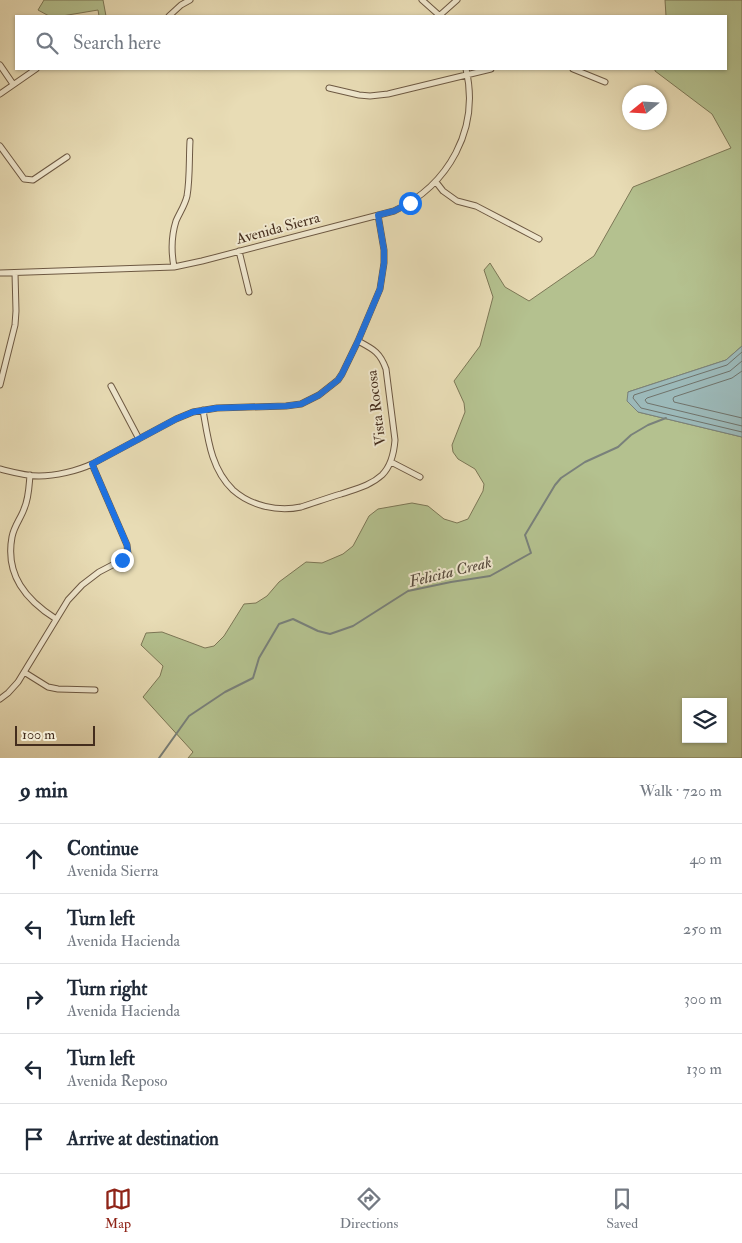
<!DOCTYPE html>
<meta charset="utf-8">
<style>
body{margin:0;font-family:"IM FELL Double Pica",serif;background:#f6f6f7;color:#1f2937}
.controls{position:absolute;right:15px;bottom:15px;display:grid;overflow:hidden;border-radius:0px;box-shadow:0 1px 4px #0004}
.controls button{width:45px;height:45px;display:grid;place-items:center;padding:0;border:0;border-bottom:1px solid #e0e1e3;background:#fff;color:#1f2937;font:25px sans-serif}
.compass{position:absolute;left:622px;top:85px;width:45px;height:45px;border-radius:50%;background:#fff;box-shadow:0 1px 4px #0004;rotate:252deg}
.scale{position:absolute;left:15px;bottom:12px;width:80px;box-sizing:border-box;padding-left:5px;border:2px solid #442d1d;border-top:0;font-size:14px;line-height:18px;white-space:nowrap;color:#442d1d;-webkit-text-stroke:4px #f0e8cf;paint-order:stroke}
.stop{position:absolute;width:15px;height:15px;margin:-11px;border:4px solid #1a73e8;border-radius:50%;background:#fff}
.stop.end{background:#1a73e8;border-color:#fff;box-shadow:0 1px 5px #0008}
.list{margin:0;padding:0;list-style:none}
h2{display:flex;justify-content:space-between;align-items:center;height:65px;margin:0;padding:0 20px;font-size:21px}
h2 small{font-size:16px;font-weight:400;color:#747a83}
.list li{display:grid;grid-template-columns:32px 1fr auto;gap:15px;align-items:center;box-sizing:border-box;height:70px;padding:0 20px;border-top:1px solid #e0e1e3}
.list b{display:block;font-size:19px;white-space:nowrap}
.list p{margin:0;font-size:16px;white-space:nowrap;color:#747a83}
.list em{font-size:16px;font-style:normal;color:#747a83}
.icon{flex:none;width:28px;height:28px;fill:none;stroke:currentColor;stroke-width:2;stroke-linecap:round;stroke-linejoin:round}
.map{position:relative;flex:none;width:742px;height:758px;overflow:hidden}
.search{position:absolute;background:#fff;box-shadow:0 1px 4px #0004;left:15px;right:15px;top:15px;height:55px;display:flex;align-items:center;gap:12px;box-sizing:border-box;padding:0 18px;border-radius:0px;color:#747a83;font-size:19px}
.sheet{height:415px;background:#fff}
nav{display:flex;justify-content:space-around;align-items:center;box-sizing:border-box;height:70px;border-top:1px solid #e0e1e3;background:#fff;font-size:14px;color:#747a83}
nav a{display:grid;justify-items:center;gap:2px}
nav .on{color:#8f2418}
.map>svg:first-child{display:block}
.green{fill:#b4c18f;stroke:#7c7756;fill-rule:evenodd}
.water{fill:#9cb9b9;stroke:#79817b}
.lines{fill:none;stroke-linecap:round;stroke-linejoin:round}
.shore{stroke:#70736b;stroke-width:1}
.stream{stroke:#79817b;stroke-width:2}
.minor-casing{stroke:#6d5943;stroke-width:7}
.minor{stroke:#f0e8cf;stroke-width:5}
.route{stroke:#1a73e8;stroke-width:6}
.labels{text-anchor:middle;stroke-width:4;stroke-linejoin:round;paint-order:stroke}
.street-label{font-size:15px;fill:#442d1d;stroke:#f0e8cf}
.water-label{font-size:16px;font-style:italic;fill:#56493c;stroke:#f0e8cf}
</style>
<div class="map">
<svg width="742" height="758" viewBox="0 0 742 758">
<rect width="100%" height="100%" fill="#e8dcb5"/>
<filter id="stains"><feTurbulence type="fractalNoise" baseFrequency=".004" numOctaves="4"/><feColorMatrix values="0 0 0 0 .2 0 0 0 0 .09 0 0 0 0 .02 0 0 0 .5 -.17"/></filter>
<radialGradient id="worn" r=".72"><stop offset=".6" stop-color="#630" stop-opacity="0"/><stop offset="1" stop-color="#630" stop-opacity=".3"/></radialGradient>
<path class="green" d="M44 0H103L106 16H99L98 10 62 16H49L38 10Z
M665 0H742V346L726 360 628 392 638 412 742 437V758H188L193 752 143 697 160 676 163 666 141 645 146 633 162 632 205 648 214 646 224 636 244 604 256 603 267 596 279 582 306 562 322 563 343 554 353 546 369 516 378 509 412 503 428 506 444 519 457 523 468 519 483 491 484 484 475 469 458 459 453 452 452 445 465 412 464 403 454 381 480 346 493 297 484 270 490 263 505 287 529 301 594 256 633 187 731 148 712 114 655 71V69H726V16H666ZM686 702H723V739H686Z"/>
<path class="water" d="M742 346V437L638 412 627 401 628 392 726 360Z"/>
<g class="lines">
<path class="shore" d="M742 352 727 365 634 395 633 398 641 408 742 432
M742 361 730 371 647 398 645 400 647 403 742 426
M742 371 732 378 674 397 673 399 674 402 742 418"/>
<path class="stream" d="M159 758 189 716 225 692 253 678 259 658 279 624 293 619 318 631 330 634 353 626 408 591 451 582 490 576 531 553 525 535 555 485 561 478 585 462 618 447 631 435 648 425 666 418"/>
<g class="minor-casing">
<path id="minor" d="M422 0 440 16
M169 16 181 5 190 0
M439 16 457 0
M0 65 13 84
M573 69 605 82
M329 88 359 95 370 96 388 94 491 69
M0 94 36 69
M0 146 24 179 33 180 67 157
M436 182 443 191 457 201 476 206 539 239
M239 251 249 292
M174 267C171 251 171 237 176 221 180 212 185 205 187 196 190 179 189 158 190 141
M0 273 174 267 202 261 394 211C449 185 480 129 466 69
M0 385 15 325 16 311 15 273
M111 386 139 439
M203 410C208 439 211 469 233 490 251 506 278 512 301 507 314 503 327 498 341 494 355 489 370 486 382 475 391 466 394 453 395 440L386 369C380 352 373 349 358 341
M391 462 420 477
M0 469C12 472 26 476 39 476 55 476 77 471 92 464L176 419 193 412 217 408 286 406 301 404 319 395 338 380 342 374 358 341 380 289 384 263V250L378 215
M30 475C29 486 29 498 24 509 21 518 14 526 12 537 5 575 26 600 56 619
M24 672 48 687 58 689 95 690
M0 699 8 693 18 682 68 600 82 585 99 572 122 560 128 554 127 545 92 464"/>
</g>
<use href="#minor" class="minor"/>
</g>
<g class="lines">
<path class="route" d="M122 560 128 554 127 545 92 464 176 419 193 412 217 408 286 406 301 404 319 395 338 380 342 374 358 341 380 289 384 263V250L378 215 394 211 410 203"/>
</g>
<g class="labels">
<g class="street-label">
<text transform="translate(278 228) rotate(-15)" y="5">Avenida Sierra</text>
<text transform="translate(376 408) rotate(-97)" y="5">Vista Rocosa</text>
</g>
<g class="water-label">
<text transform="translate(450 571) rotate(-14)" y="6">Felicita Creak</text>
</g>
</g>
<rect width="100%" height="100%" filter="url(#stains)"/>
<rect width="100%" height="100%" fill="url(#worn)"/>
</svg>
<div class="controls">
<button><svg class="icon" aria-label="layers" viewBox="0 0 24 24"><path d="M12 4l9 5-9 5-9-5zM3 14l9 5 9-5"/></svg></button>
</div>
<svg class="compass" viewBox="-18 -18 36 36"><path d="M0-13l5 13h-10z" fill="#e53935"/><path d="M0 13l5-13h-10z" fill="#747a83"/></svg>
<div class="scale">100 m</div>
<div class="stop" style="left:410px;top:203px"></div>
<div class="stop end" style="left:122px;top:560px"></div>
<div class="search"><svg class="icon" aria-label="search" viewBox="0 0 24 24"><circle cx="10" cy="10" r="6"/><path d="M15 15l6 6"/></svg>Search here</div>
</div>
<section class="sheet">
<h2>9 min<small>Walk · 720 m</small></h2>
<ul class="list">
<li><svg class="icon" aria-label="ahead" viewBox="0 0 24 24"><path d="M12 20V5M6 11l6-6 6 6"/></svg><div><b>Continue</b><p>Avenida Sierra</p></div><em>40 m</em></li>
<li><svg class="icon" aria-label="left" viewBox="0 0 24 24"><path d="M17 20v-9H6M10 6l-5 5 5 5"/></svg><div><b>Turn left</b><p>Avenida Hacienda</p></div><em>250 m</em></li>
<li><svg class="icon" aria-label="right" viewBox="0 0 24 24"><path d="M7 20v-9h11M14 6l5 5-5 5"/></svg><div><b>Turn right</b><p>Avenida Hacienda</p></div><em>300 m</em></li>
<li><svg class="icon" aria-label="left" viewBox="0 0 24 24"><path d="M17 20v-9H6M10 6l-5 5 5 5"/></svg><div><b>Turn left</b><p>Avenida Reposo</p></div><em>130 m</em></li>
<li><svg class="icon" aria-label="arrive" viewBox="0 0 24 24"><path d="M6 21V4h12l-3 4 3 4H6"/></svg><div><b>Arrive at destination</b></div></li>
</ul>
</section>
<nav>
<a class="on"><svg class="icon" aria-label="map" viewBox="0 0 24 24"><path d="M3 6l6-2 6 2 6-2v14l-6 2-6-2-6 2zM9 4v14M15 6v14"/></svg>Map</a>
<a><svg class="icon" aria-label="directions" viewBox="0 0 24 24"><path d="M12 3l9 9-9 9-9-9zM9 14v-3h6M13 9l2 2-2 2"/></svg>Directions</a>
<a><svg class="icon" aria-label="saved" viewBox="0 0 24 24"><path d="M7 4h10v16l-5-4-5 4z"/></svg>Saved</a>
</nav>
